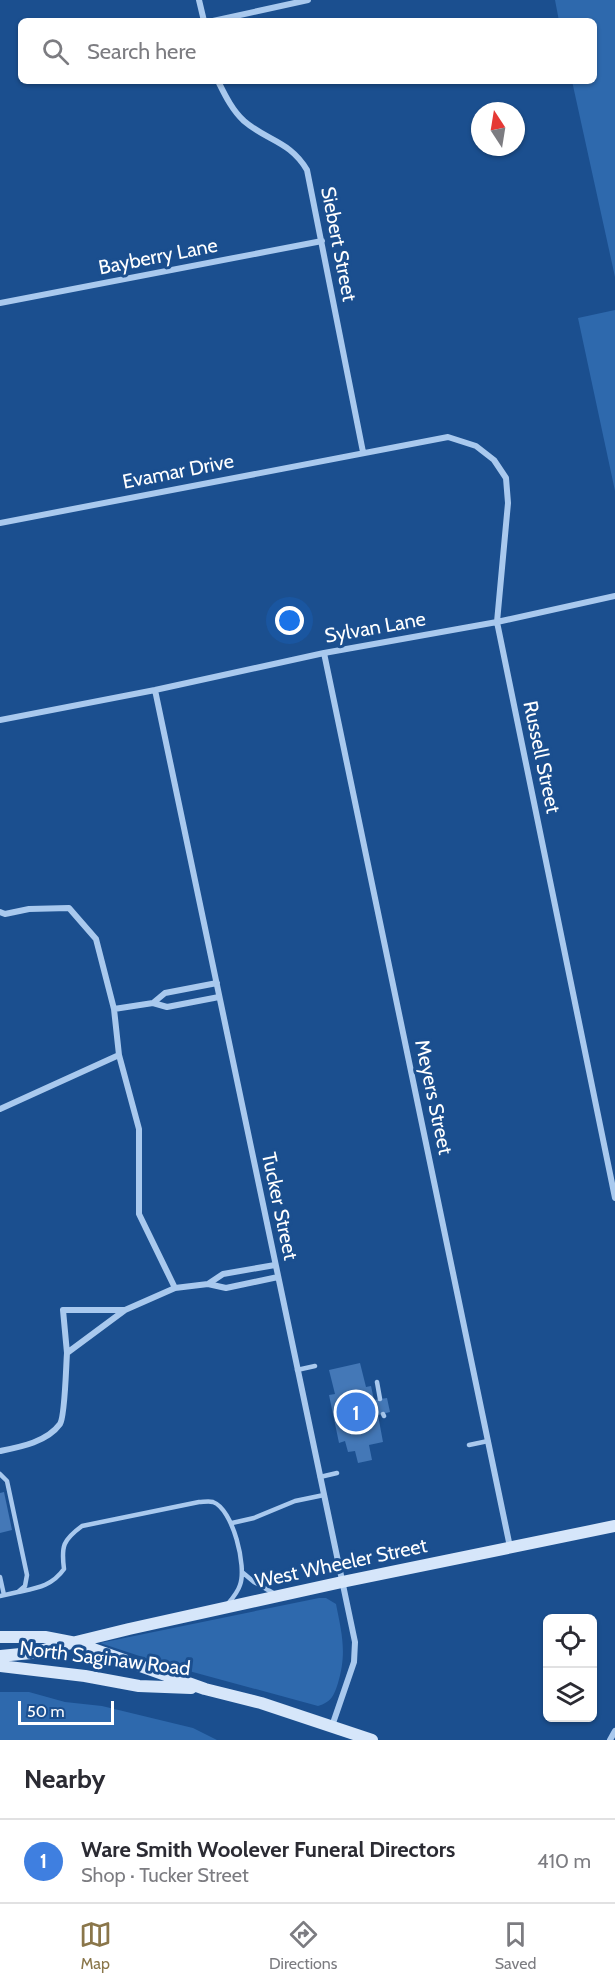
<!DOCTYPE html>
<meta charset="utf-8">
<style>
body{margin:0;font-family:Cabin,sans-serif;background:#f2f2f3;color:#2b2b33}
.controls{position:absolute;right:18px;bottom:18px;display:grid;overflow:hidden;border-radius:9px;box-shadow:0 2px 4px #0004}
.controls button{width:54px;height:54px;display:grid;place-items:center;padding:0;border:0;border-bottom:2px solid #e1e1e2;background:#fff;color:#2b2b33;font:30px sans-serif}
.compass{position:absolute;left:471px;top:102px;width:54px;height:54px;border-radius:50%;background:#fff;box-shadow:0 2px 4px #0004;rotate:348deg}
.scale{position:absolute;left:18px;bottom:15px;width:96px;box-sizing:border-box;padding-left:6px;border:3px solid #fff;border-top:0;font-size:16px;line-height:21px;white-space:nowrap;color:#fff;-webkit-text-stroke:4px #1b4f8f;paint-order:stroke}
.you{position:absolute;left:290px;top:621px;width:21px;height:21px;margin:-15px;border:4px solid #fff;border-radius:50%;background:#1a73e8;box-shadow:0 0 0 9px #1a73e833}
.badge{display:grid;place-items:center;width:39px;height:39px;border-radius:50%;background:#8a764a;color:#fff;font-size:20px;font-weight:700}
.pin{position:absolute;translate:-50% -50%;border:3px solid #fff;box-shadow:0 2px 6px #0006}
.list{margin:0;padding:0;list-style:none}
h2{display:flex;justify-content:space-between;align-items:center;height:78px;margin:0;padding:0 24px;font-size:26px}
h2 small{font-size:20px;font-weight:400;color:#7c7c81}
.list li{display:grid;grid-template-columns:39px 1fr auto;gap:18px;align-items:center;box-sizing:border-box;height:84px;padding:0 24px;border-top:2px solid #e1e1e2}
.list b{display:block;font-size:22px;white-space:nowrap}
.list p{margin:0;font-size:20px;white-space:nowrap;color:#7c7c81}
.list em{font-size:20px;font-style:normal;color:#7c7c81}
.icon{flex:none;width:33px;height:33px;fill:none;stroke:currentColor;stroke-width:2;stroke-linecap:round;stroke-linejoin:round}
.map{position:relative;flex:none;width:615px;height:1740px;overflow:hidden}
.search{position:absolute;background:#fff;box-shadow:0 2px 4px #0004;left:18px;right:18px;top:18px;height:66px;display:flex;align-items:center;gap:15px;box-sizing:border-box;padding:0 21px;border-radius:9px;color:#7c7c81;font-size:22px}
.sheet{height:162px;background:#fff}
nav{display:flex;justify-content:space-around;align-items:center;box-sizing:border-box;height:84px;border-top:2px solid #e1e1e2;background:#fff;font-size:16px;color:#7c7c81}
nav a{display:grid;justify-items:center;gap:3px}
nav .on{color:#8a764a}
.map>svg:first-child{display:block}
.green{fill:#2e69ad}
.building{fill:#4478b7}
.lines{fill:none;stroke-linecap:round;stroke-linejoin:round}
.lane{stroke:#a9c9ee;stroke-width:4.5}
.street{stroke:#a9c9ee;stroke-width:6}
.secondary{stroke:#d6e6fa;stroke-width:12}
.labels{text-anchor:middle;stroke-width:6;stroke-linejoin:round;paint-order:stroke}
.street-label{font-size:20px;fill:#fff;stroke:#1b4f8f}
</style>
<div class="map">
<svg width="615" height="1740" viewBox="0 0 615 1740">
<rect width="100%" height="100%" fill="#1b4f8f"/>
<path class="green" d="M555 0H615V277L572 81H594V21H559Z
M615 310V491L578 318Z
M319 1598H326L336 1604C342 1634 347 1653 338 1683 334 1696 331 1702 318 1706L167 1665 100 1643Z
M0 1692H29L65 1702 102 1706 193 1728 217 1740H0Z"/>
<path class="building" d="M360 1363 366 1387 371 1386 374 1400 387 1398 390 1412 378 1415 383 1442 369 1445 372 1460 358 1463 355 1451 348 1452 345 1441 339 1443 329 1395 335 1394 329 1370Z
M4 1492 12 1530 0 1533V1493Z"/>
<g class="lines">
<path class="lane" d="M297 1370 315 1366
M377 1382 380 1399
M383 1414 384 1416
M469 1445 488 1441
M0 1474 7 1481 27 1575 25 1586 18 1592 0 1596
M320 1477 337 1473
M232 1523 254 1518 295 1501 324 1495
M242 1572 254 1582 275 1594
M0 1577 4 1595
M18 1592C37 1588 52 1586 64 1569 61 1546 63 1540 82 1526L199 1502C203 1502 209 1501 213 1502 233 1509 247 1567 240 1585 238 1592 232 1599 227 1605"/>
<path class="street" d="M199 0 204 21
M213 21 308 0
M218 81C225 95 232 110 244 121 267 141 290 141 307 170L363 452
M0 303 322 241
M0 523 448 437 476 446 494 460 506 478 508 503 497 622 615 1198
M324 653 510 1547
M155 690 355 1642 354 1662 332 1726
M0 720 155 690 324 653 497 622 615 596
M0 912 5 914 29 909 69 908 96 939 114 1009 119 1055 139 1129V1214L175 1288
M153 1003 165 993 217 983
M114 1009 153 1003 167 1007 219 997
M0 1109 119 1055
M208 1284 223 1274 275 1265
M67 1353 63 1310H124
M0 1451C20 1447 47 1442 60 1424 65 1417 66 1366 67 1353L125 1310 175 1288 208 1284 226 1288 278 1277
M610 1740 615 1731"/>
<path class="secondary" d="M0 1637H45L76 1643 205 1689 261 1703 372 1740
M0 1656 31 1653 129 1629 342 1582 615 1526
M0 1666 85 1676 139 1686 191 1688"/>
</g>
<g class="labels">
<g class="street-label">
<text transform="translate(339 244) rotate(79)" y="7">Siebert Street</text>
<text transform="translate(158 256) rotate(-11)" y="7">Bayberry Lane</text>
<text transform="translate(178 471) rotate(-11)" y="7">Evamar Drive</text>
<text transform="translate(375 627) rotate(-10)" y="7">Sylvan Lane</text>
<text transform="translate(542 757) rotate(78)" y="7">Russell Street</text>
<text transform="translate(434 1097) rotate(78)" y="7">Meyers Street</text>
<text transform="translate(280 1206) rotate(78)" y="7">Tucker Street</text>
<text transform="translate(341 1563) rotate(-12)" y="7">West Wheeler Street</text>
<text transform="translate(105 1658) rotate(7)" y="7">North Saginaw Road</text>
</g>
</g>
</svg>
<div class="controls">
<button><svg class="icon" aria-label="locate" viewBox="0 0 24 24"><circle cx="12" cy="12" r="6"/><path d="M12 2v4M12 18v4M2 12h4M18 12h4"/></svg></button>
<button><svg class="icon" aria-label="layers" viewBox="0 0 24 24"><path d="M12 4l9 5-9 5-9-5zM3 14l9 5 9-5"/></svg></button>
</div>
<svg class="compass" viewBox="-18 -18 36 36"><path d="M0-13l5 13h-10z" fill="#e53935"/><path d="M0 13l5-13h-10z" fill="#7c7c81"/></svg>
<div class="scale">50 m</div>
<div class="you"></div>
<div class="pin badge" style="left:356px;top:1412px;background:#3f7fe0">1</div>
<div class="search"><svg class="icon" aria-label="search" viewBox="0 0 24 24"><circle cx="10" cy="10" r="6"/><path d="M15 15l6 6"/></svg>Search here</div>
</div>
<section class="sheet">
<h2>Nearby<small></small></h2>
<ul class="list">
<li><span class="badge" style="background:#3f7fe0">1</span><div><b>Ware Smith Woolever Funeral Directors</b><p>Shop · Tucker Street</p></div><em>410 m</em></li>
</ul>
</section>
<nav>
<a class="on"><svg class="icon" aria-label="map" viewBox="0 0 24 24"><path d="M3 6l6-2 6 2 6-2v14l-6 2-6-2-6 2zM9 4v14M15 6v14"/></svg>Map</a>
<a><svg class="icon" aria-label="directions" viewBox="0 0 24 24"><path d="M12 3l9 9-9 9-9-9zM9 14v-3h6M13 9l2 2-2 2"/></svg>Directions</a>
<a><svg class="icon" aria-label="saved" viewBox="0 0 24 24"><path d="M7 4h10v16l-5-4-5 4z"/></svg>Saved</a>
</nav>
